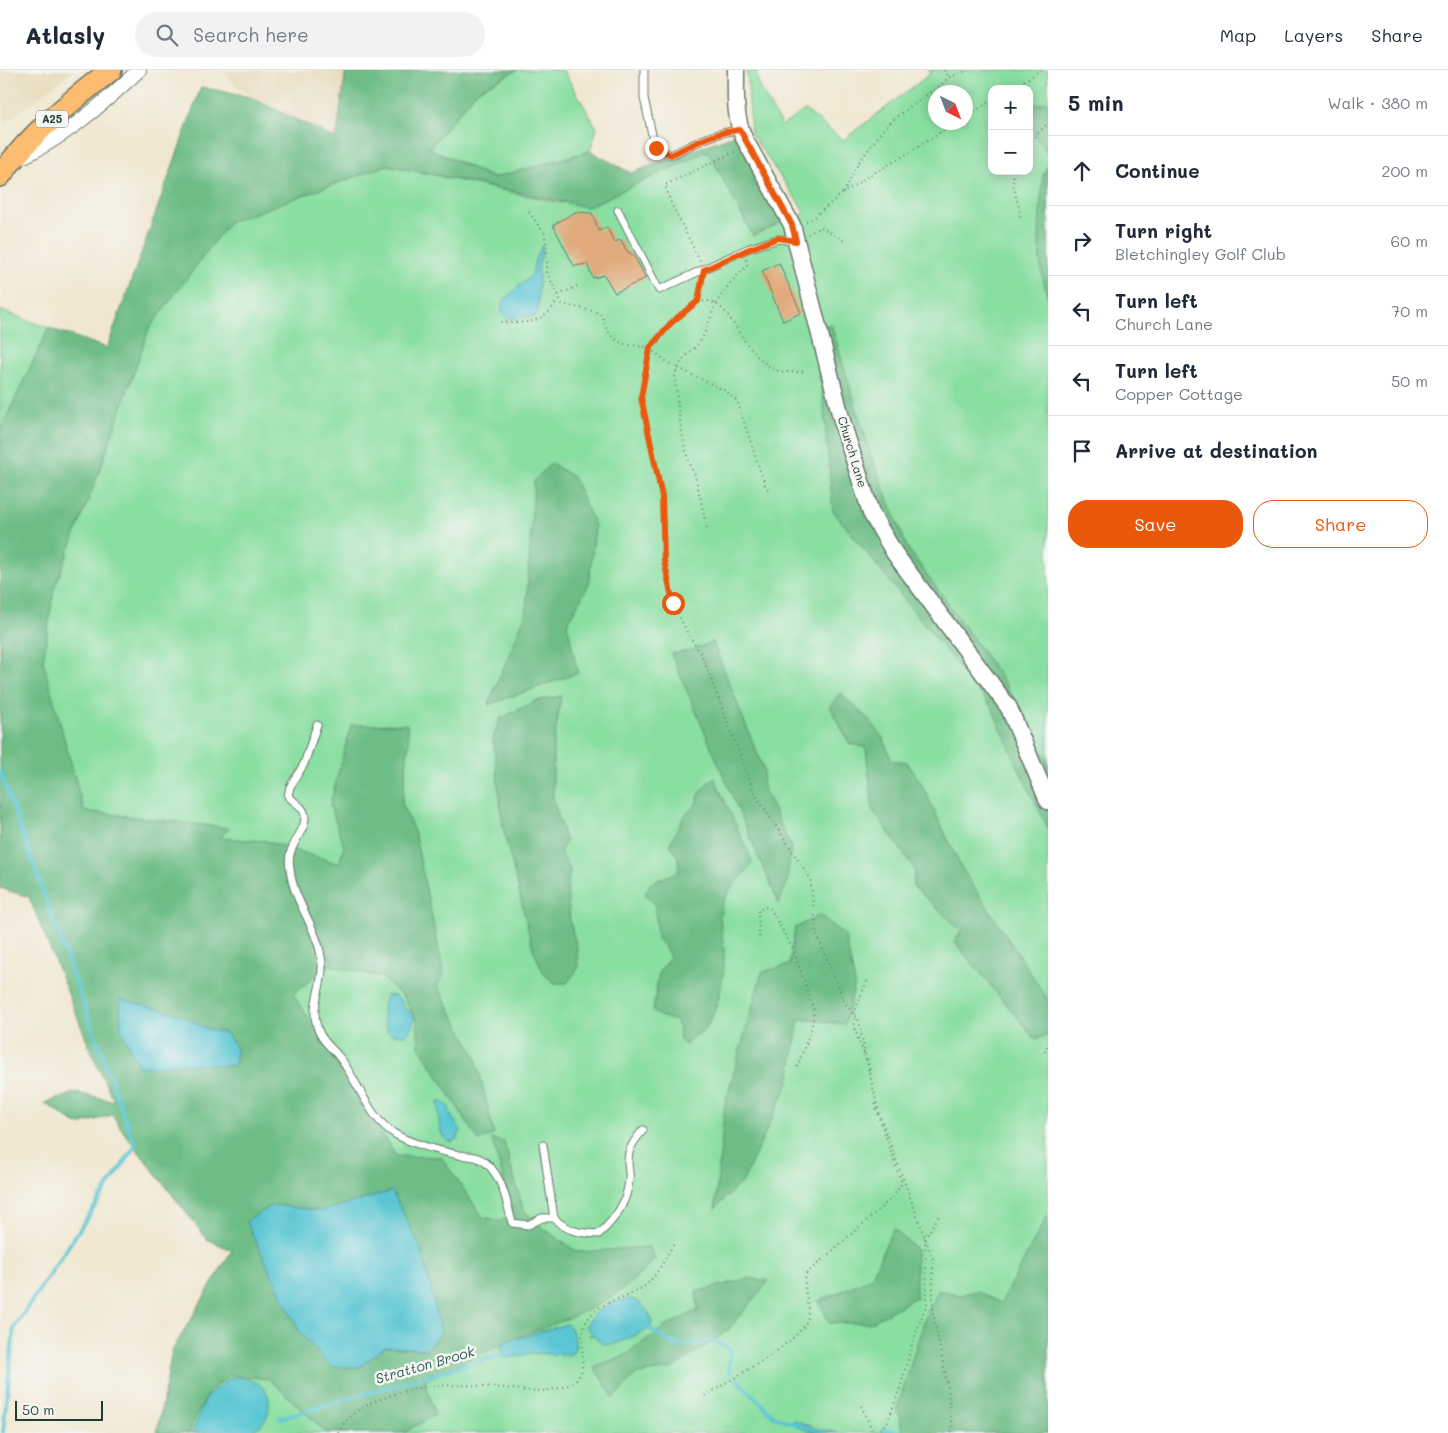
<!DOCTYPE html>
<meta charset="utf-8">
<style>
body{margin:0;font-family:Mali,sans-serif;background:#f2f2f3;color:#1f2937}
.controls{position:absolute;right:15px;top:15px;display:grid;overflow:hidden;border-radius:10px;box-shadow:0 2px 12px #0003}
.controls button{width:45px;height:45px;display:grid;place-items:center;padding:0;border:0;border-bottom:1px solid #e0e1e3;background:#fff;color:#1f2937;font:25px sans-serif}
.compass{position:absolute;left:928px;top:15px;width:45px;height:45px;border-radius:50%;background:#fff;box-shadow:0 2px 12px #0003;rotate:138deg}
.scale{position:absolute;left:15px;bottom:12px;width:88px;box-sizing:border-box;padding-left:5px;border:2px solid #1f3d34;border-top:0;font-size:14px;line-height:18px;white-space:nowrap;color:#1f3d34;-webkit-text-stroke:4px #f6f6f2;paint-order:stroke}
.stop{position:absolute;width:15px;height:15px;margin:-11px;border:4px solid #ea580c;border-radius:50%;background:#fff}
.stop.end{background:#ea580c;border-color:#fff;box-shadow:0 1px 5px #0008}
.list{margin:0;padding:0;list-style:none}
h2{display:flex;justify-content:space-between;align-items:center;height:65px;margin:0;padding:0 20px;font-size:21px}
h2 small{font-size:16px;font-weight:400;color:#747a83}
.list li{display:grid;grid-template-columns:32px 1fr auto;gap:15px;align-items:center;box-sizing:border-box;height:70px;padding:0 20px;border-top:1px solid #e0e1e3}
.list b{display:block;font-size:19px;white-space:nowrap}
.list p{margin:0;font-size:16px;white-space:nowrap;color:#747a83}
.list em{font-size:16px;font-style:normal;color:#747a83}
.actions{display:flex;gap:10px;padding:15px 20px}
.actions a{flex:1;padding:11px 0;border:1px solid #ea580c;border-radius:20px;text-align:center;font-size:18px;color:#ea580c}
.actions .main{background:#ea580c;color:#fff}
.icon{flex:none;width:28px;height:28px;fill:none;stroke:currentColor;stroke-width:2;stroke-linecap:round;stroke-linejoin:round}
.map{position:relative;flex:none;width:1048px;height:1363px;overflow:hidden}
header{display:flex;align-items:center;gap:30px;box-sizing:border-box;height:70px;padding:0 25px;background:#fff;border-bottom:1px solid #e0e1e3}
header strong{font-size:24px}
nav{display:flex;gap:28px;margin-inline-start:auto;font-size:18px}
.search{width:350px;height:45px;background:#f2f2f3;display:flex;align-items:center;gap:12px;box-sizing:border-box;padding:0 18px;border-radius:28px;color:#747a83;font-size:19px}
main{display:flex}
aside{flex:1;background:#fff}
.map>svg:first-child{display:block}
.built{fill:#e7daba}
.green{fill:#89dea1;stroke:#548e6a;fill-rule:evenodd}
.forest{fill:#6ebd87;stroke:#467d5e;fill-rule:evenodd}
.water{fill:#5ac6d3;stroke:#3c8284}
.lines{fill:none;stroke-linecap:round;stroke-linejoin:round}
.stream{stroke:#5ac6d3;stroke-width:4}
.building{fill:#e0aa7b}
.service-casing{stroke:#68786b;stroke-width:9}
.minor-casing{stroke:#68786b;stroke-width:16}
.tertiary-casing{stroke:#68786b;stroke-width:19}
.primary-casing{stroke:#68786b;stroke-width:24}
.path{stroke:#68786b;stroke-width:2;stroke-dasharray:1 4;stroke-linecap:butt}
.service{stroke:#fff;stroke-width:7}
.minor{stroke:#fff;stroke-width:14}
.tertiary{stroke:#fff;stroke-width:16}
.primary{stroke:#fdbc6f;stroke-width:21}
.route{stroke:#ea580c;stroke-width:6}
.labels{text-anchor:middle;stroke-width:5;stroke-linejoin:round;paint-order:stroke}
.shield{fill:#f6f6f2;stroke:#60746d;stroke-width:1}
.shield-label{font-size:11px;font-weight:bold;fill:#1f3d34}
.street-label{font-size:12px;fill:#1f3d34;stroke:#f6f6f2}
.water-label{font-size:14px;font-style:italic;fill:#2e5f5c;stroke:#f6f6f2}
</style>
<header>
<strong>Atlasly</strong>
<div class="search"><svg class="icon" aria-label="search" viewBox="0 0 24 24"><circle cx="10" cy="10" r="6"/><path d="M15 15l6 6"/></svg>Search here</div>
<nav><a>Map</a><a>Layers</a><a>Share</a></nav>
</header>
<main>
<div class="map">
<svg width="1048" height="1363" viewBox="0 0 1048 1363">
<rect width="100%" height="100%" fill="#f6f6f2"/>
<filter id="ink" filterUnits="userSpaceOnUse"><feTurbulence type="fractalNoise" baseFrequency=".02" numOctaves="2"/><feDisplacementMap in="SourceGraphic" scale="10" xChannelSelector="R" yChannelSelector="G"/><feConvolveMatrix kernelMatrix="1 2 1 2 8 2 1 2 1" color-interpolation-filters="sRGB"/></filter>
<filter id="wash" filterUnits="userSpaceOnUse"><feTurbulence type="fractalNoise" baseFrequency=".0096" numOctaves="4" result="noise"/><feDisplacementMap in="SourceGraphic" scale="20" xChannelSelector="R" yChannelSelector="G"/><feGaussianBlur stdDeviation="1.12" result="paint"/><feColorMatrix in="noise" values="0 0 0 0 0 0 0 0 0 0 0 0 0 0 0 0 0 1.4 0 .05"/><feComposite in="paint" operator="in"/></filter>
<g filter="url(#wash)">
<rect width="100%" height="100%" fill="#f0e7d0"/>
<path class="built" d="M0 0H74L5 53Z
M220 0H346L336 69 250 27Z"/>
<path class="green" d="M517 0H563L597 58 590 81 493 108 429 78 478 20Z
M747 0H756L759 17 782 56 805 40 843 70 930 4 928 0H1048V1363H157L172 1285 232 1180 207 1169 128 1068 112 1045 78 1055 45 1033 75 1023 114 1031 246 1151 300 1263 348 1321 462 1285 447 1166 67 764 34 583 86 380 209 115 388 95 560 133 737 64 797 148 805 142 751 64ZM992 19H1029V101H992ZM936 22H966V52H936Z
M0 240 49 258 0 361Z"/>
<path class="forest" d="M346 0H517L478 20 429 78 493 108 590 81 631 103 737 64 775 135 780 153 753 166 708 81 587 137 388 95 229 152 149 259 98 405 54 519 43 591 84 741 229 758 220 768 266 771 339 794 344 777 330 735 351 655 407 654 409 671 402 734 414 761 444 905 437 916 475 985 494 1064 479 1071 419 976 417 951 403 927 382 907 329 895 293 924 396 1086 441 1087 483 1147 498 1150 514 1147 492 1069 504 1072 523 1139 540 1156 577 1182 649 1177 655 1188C614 1238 568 1247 512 1270 482 1283 454 1297 425 1310L435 1345 403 1363H327L269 1309 230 1305 210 1320 196 1345 189 1363H157L172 1281 232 1180 207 1169 128 1068 112 1045 78 1055 45 1033 75 1023 114 1031 98 998 29 827 0 818V361L49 258 107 278 201 17 250 27 336 69ZM273 1135 323 1141 441 1263 428 1279 385 1277 360 1297Z
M1048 31V83L1029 57V37Z
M1048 95V227C1034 188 1040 145 1043 105Z
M831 254 870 383 907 477 1003 610 1026 648 1048 693V758L1024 710 992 638 833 441 822 317 809 260Z
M551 393 573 407 595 456 589 514 567 554 578 603 488 635 526 543 534 411Z
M713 572 764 701 762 714 791 777 787 812 779 834 671 584 692 580Z
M840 623 871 651 884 670 891 690 907 692 921 713 961 797 1048 930V965L1035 969 954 871 962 861 913 816 915 800 873 740 866 678 849 673 830 636Z
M561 626 553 678V729L566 772 560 781 570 800 567 818 570 852 577 878 578 899 567 913H555L544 904 533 879 503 757 493 669 500 649 535 631Z
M714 707 752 791 751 795C742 807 729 818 723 832 717 846 723 866 724 881 725 907 719 941 703 962L694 965 686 975 680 970 679 959 676 951 659 946 653 941 659 902 670 887 665 877 657 869 655 834 645 824 651 813 679 801 678 787 670 774 684 746 695 736 701 721Z
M820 845 845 866 855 913 845 954 799 949 789 1012 743 1111 715 1139 725 1034 762 902 789 895 795 858Z
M1048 1145V1363H903L897 1339 927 1242 939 1220 960 1225 976 1221 1001 1233Z
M893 1158 916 1179V1227L870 1253H829L819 1231 871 1208Z
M749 1208 769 1211 726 1262 672 1299 636 1304 614 1328 594 1297 625 1285 666 1256 698 1240 696 1222Z"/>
<path class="water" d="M542 176 543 178 538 199 539 208 538 242 535 246 507 249 502 244V235L506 228 532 205 535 190Z
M387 925C398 925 400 928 404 938 406 940 409 941 411 942 418 949 411 960 406 965L391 964 387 961C383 950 381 935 387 925Z
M120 929 178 944 210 960 227 963 236 979 235 996 184 994 139 997 121 959Z
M438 1031C453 1035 447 1039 453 1049 456 1053 459 1057 461 1060L457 1069 451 1072 446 1070C435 1057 441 1047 438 1031Z
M392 1121 422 1181 441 1263 426 1279 385 1277 360 1297H331L300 1263 246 1151 273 1135 323 1141Z
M629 1229C640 1229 649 1241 652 1252L650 1256 651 1259C638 1262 614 1279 602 1273 598 1272 597 1268 594 1265L589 1266 592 1263 585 1257 595 1243 612 1233Z
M567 1254C574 1260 578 1275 573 1283L567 1285 532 1283 509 1288 504 1287 501 1276C509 1267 517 1269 527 1266 540 1261 553 1258 567 1254Z
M236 1307C253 1309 271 1316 269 1336 269 1341 266 1350 262 1354 258 1358 254 1358 250 1363H192L205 1330 213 1320 221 1316 227 1309Z
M794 1350 818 1359 840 1363C823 1363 805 1363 791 1353Z"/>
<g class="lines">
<path class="stream" d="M0 702 135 1076 14 1258 3 1363
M647 1259H651L669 1272 682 1276 711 1270 730 1279 729 1301 730 1303
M737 1310 774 1346 795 1354
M281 1348 508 1283
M883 1360 905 1363"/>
</g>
<g id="blocks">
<path class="building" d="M575 142 592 143 599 161 607 157 614 172 621 170 627 181 634 186 646 208 615 223 604 205 593 208 587 194 574 196 553 155Z
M779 193 801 243 783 251 762 201Z"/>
</g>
</g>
<g filter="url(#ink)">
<use href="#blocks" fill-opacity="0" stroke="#68786b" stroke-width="1"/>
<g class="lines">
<g class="service-casing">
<path id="service" d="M644 0V28L655 78 671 85C694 74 714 62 740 60
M618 140 659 220 747 179 778 169 796 171
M317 655 304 694 290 717 288 726C293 731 302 736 304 742 309 754 295 769 291 781 289 786 289 793 290 799 293 832 321 862 322 895 323 920 308 936 319 962 323 972 333 979 340 988 358 1011 369 1049 395 1064 412 1074 440 1081 459 1085 465 1086 473 1086 478 1088 501 1098 507 1132 512 1153L528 1155 542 1148H554
M543 1075 554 1148C567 1162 581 1163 599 1164 615 1149 627 1133 629 1110 630 1104 628 1097 628 1091 628 1078 635 1070 643 1060"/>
</g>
<g class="minor-casing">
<path id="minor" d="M17 89C62 70 104 33 139 0"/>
</g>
<g class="tertiary-casing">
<path id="tertiary" d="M736 0C736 24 734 46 744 68L792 155 843 355 871 443 895 484 1009 638 1048 731"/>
</g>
<g class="primary-casing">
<path id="primary" d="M0 106C30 64 71 31 111 0"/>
</g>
<path class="path" d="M944 0 949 7
M1011 19 1041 0
M966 47 992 30
M1029 75 1037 64 1048 53
M1014 101C1010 115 1020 135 1021 150
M843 123 859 92 883 60 895 48 942 14 949 7 960 4 968 0
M529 142 544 163 547 176V202L562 234C569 236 597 241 600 244 604 248 604 254 607 259 615 276 632 275 648 277
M806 151 812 149 843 123 867 107 907 84 956 52
M808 164 821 157 844 171
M700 191 671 133 665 115 736 81
M702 209 698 231 671 253 650 278 641 327 662 427 664 490 673 533 688 564 702 586 755 724 810 808 817 865 845 933 859 951 865 985 880 1046 933 1189V1244L948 1318 952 1361 950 1363
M698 232C720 225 732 252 742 267 750 279 765 297 779 301 787 303 797 302 806 301
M693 234C675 242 661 262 648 277L670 294 726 321 737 331 765 415 770 422
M501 252C523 255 552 252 558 225L580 215
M707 458 695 405C683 388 676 327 675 304 682 285 694 282 702 268 709 256 711 243 717 232 725 218 736 207 747 196L746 189
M759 867 758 840 765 837 770 838 793 879 814 941 812 957 796 1000
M1045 982 1048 973
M864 983C848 949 854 940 869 908
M867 989 871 1004
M705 1326C727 1311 800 1273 807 1250 811 1236 802 1219 806 1204L891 1129 902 1114 876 1039 875 1031
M861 1336 871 1357 872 1363
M338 1363C347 1345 363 1336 381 1329 418 1315 443 1314 482 1316 512 1317 539 1327 568 1315 596 1304 572 1270 589 1247 604 1228 631 1229 648 1213 659 1202 667 1185 675 1172
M877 1363 888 1351 894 1335 901 1315 912 1274 927 1233 925 1168 939 1146"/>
<use href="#service" class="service"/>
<use href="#minor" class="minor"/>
<use href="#tertiary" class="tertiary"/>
<use href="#primary" class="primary"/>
</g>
</g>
<g class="lines" filter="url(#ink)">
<path class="route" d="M656 78 671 85C694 74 714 62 740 60L792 155 796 171 778 168 747 180 704 200 698 231 671 253 650 278 641 327 662 427 664 490 673 533"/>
</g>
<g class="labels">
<rect class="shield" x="36" y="40.5" width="32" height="17" rx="4"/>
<g class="shield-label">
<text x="52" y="53">A25</text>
</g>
<g class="street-label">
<text transform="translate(852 382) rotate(73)" y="4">Church Lane</text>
</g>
<g class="water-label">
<text transform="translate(425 1295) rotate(-16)" y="5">Stratton Brook</text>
</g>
</g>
</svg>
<div class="controls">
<button>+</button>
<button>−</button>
</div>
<svg class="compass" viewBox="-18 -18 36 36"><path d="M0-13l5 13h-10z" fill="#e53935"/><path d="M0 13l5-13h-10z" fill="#747a83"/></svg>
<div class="scale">50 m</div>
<div class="stop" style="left:673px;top:533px"></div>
<div class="stop end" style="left:656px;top:78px"></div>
</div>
<aside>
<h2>5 min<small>Walk · 380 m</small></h2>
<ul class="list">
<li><svg class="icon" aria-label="ahead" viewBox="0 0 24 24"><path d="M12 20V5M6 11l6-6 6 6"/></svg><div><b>Continue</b></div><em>200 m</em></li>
<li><svg class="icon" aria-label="right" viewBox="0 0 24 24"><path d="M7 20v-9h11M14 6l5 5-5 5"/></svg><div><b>Turn right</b><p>Bletchingley Golf Club</p></div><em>60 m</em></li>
<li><svg class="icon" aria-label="left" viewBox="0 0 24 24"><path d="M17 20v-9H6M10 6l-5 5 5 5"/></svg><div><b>Turn left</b><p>Church Lane</p></div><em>70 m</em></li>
<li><svg class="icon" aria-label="left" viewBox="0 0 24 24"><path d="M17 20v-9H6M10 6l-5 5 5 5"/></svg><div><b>Turn left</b><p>Copper Cottage</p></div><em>50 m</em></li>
<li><svg class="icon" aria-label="arrive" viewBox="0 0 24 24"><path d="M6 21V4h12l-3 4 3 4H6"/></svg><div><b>Arrive at destination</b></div></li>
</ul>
<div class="actions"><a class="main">Save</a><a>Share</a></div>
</aside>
</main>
